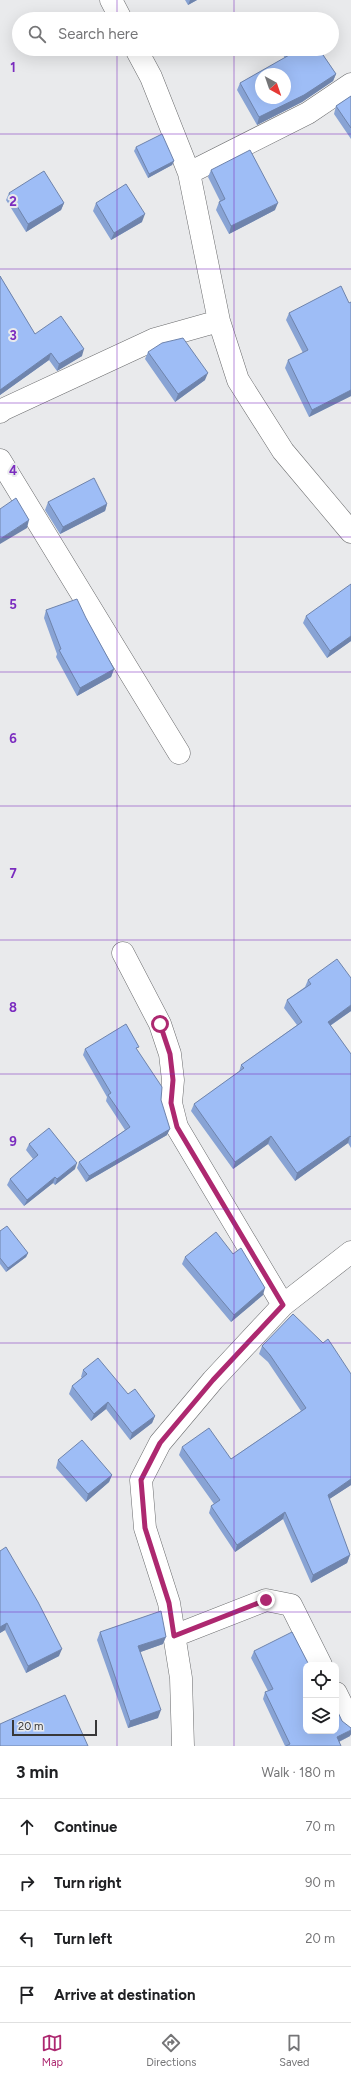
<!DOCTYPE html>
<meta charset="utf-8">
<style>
body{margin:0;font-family:Figtree,sans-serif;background:#f2f2f2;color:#202124}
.controls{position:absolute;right:12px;bottom:12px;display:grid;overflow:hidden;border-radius:8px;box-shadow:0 4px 16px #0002}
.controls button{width:36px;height:36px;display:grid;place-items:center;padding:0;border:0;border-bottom:1px solid #e0e0e0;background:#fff;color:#202124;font:20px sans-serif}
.compass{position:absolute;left:255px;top:68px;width:36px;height:36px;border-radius:50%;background:#fff;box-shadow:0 4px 16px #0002;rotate:140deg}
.scale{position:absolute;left:12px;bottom:10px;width:85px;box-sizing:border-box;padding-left:4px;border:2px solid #383839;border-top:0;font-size:11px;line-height:14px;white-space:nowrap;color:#383839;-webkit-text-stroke:3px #e9eaec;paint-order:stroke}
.stop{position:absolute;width:12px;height:12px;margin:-9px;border:3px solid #ad2870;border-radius:50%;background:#fff}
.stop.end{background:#ad2870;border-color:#fff;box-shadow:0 1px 4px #0008}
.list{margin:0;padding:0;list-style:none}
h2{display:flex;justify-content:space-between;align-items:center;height:52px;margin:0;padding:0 16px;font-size:17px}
h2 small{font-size:13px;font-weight:400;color:#757577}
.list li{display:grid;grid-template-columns:26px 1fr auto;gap:12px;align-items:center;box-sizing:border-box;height:56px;padding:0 16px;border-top:1px solid #e0e0e0}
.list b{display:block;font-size:15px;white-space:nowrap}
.list em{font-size:13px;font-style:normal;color:#757577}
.icon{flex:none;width:22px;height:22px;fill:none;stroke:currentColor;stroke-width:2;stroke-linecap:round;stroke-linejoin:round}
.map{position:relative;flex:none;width:351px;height:1746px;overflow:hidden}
.search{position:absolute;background:#fff;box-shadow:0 4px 16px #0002;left:12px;right:12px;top:12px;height:44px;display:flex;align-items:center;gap:10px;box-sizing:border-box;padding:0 14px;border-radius:22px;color:#757577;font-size:15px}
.sheet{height:276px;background:#fff}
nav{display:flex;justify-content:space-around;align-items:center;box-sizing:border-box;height:56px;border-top:1px solid #e0e0e0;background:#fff;font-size:11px;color:#757577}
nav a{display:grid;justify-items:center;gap:2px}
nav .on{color:#ad2870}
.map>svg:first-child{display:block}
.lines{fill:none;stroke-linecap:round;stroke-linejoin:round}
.street-casing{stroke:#6a6b6d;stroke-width:23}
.street{stroke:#fff;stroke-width:22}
.wall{fill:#88a3d4}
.shaded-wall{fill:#6f84ac}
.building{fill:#9ebdf6;stroke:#6f84ac;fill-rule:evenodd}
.route{stroke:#ad2870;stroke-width:5}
.grid{fill:none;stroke:#7b2cbf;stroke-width:1;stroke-opacity:0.55}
.grid-label{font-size:13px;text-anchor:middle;font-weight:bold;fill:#7b2cbf;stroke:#e9eaec;stroke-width:4;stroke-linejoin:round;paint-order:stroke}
</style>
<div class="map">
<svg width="351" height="1746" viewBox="0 0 351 1746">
<rect width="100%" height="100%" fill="#e9eaec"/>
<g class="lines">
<g class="street-casing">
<path id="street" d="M111 0 121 19
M136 49 151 77 189 173 219 321 238 380 283 451 351 532
M189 173 308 113 351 84
M0 412 4 409 155 339 219 321
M0 460 179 753
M123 953 160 1024 170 1054 173 1080 171 1103 177 1127 283 1305
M174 1636 266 1600 291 1605 321 1665
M336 1693 351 1723
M183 1746 181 1678 169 1603 145 1528 141 1480 160 1443 213 1380 283 1305 351 1252"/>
</g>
<use href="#street" class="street"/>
</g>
<path class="wall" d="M185 0H197L188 5Z
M279 49H319L336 74 333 81 302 102 257 125 237 90 240 83 285 58Z
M351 96V139L334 114 336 106Z
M136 147 174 161 172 165 148 178 134 151Z
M211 170 275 210 229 234 216 210 219 202 220 201 208 177Z
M9 193 64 203 61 210 26 232 6 200Z
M96 203 142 222 111 240 93 211Z
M0 276 35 334 82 356 57 371 49 360 0 395Z
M349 303 351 396 309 417 285 368 288 360 303 353 286 320 289 313Z
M148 352 205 380 175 402 145 359Z
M48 502 107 504 105 511 60 534 45 510Z
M46 610 86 618 114 669 111 677 77 696 56 657 57 654 44 618Z
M306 616 351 641 327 658 303 623Z
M308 980 351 1011 330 1026 351 1054V1148L348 1143 295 1181 268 1144 233 1169 191 1111 194 1104 239 1072 241 1065 297 1025 284 1008 287 1000 305 987Z
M85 1049 137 1051 161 1100 167 1135 86 1182 77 1168 79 1162 125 1130 106 1101 107 1097 83 1055Z
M29 1144 75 1169 55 1185 53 1183 24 1206 7 1185 10 1179 33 1159 26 1150Z
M0 1231 28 1253 26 1257 6 1272 0 1264Z
M185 1257 263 1295 231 1322 182 1264Z
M262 1346 351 1374V1485L329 1499 350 1555 347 1563 311 1583 283 1519 235 1552 209 1513 211 1506 214 1504 179 1455 182 1447 231 1459 301 1411 268 1362 259 1354Z
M83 1370 128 1394 155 1416 152 1423 130 1440 106 1409 91 1421 69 1394 72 1386 82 1378 81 1377Z
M58 1460 112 1475 109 1482 86 1502 56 1468Z
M0 1551 59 1656 26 1673 5 1630 0 1633Z
M100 1632 163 1644 140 1652 158 1718 128 1728 97 1640Z
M254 1651 306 1665 350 1736 339 1742 341 1746H285L263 1699 265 1692 268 1691 251 1658Z"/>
<path class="shaded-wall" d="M190 0H197L188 5Z
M336 74 333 81 302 102 257 125 259 117Z
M174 161 172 165 148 178 149 174Z
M64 203 61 210 26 232 28 224Z
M278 203 275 210 229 234 231 226Z
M145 214 142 222 111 240 114 233Z
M84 349 82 356 57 371 59 364Z
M51 353 49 360 0 395V390Z
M208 373 205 380 175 402 178 394Z
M351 390V396L309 417 312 410Z
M107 504 105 511 60 534 63 527Z
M29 520 27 528 0 544V539Z
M351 636V641L327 658 330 651Z
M114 669 111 677 77 696 80 688Z
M351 1005V1011L325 1029 328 1022Z
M170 1129 167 1135 86 1182 89 1176Z
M271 1136 268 1144 233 1169 235 1162Z
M350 1136 348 1143 295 1181 297 1173Z
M77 1163 75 1169 55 1185 57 1179Z
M55 1177 53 1183 24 1206 27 1200Z
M28 1253 26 1257 6 1272 8 1268Z
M265 1288 263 1295 231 1322 234 1315Z
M108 1402 106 1409 91 1421 94 1414Z
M155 1416 152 1423 130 1440 132 1433Z
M112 1475 109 1482 86 1502 88 1494Z
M351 1479V1485L325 1502 328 1495Z
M285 1512 283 1519 235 1552 237 1545Z
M350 1555 347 1563 311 1583 313 1575Z
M7 1623 5 1630 0 1633V1627Z
M166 1637 163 1644 135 1654 138 1646Z
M62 1649 59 1656 26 1673 28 1666Z
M161 1710 158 1718 128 1728 130 1721Z
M351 1730V1734L350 1736 334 1744 337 1737Z"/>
<path class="building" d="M294 13 298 19H285Z
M287 49H319L336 74 304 95 259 117 240 83 291 54ZM261 74H285V98H261Z
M351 96V128L336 106Z
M162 134 174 161 149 174 136 147Z
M250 150 278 203 231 226 219 202 225 199 211 170Z
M44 171 64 203 28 224 9 193Z
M126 184 145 214 114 233 96 203Z
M0 276 35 334 61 316 84 349 59 364 51 353 0 390Z
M341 286 349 303 351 302V390L312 410 288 360 308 350 289 313Z
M183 338 208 373 178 394 148 352 162 343Z
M94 478 107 504 63 527 48 502Z
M16 498 29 520 0 539V509Z
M351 584V636L330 651 306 616Z
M77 599 86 618 114 669 80 688 59 650 61 649 46 610Z
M337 959 351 978V1005L328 1022 351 1054V1137L350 1136 297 1173 271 1136 235 1162 194 1104 244 1068 241 1065 302 1022 287 1000 311 984 308 980Z
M126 1024 139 1047 136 1048 162 1087 161 1100 170 1129 89 1176 79 1162 130 1127 108 1095 111 1093 85 1049Z
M49 1128 77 1163 57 1179 55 1177 27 1200 10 1179 38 1155 29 1144Z
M7 1226 28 1253 8 1268 0 1258V1231Z
M216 1232 233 1254 241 1248 265 1288 234 1315 185 1257Z
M293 1314 323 1343 328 1339 351 1374V1479L328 1495 350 1555 313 1575 285 1512 237 1545 211 1506 220 1500 182 1447 209 1428 231 1459 306 1408 270 1355 262 1346Z
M98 1358 128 1394 135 1389 155 1416 132 1433 108 1402 94 1414 72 1386 87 1374 83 1370Z
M82 1440 112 1475 88 1494 58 1460Z
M6 1547 38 1602 62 1649 28 1666 7 1623 0 1627V1551Z
M161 1611 166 1637 138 1646 161 1710 130 1721 100 1632Z
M292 1632 309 1665H306V1731H336V1708L342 1721 351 1728V1730L337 1737 341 1746H286L290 1744 265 1692 273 1689 254 1651Z
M65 1695 88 1746H0V1724Z"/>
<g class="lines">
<path class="route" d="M160 1024 170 1054 173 1080 171 1103 177 1127 283 1305 213 1380 160 1443 141 1480 145 1528 169 1603 174 1636 266 1600"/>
</g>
<path class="grid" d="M117 0V19M234 0V19M117 49V1746M234 49V1746M0 134H351M0 269H351M0 403H351M0 537H351M0 672H351M0 806H351M0 940H351M0 1074H351M0 1209H351M0 1343H351M0 1477H351M0 1612H351"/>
<g class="grid-label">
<text x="13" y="72">1</text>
<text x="13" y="206">2</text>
<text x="13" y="340">3</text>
<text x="13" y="475">4</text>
<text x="13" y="609">5</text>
<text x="13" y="743">6</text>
<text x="13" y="878">7</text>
<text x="13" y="1012">8</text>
<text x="13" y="1146">9</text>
</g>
</svg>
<div class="controls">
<button><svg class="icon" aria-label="locate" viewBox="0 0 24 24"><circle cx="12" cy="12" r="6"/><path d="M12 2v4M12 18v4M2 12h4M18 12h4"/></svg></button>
<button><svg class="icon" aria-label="layers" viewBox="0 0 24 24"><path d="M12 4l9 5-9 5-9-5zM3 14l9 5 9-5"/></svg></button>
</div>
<svg class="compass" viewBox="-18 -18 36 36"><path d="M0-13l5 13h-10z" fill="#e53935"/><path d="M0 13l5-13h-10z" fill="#757577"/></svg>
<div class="scale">20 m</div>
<div class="stop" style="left:160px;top:1024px"></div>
<div class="stop end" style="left:266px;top:1600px"></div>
<div class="search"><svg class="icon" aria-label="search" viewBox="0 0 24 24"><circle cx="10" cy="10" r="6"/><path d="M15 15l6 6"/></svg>Search here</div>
</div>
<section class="sheet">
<h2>3 min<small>Walk · 180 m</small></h2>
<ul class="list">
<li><svg class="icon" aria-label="ahead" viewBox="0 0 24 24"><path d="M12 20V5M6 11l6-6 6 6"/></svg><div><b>Continue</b></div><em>70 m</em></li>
<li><svg class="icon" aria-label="right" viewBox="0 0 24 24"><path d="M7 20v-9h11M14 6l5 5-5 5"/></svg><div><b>Turn right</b></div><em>90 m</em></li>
<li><svg class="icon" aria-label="left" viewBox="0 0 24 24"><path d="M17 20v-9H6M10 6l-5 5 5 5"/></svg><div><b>Turn left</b></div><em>20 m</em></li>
<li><svg class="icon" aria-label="arrive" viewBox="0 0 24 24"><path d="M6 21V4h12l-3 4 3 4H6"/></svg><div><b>Arrive at destination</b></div></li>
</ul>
</section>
<nav>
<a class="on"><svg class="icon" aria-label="map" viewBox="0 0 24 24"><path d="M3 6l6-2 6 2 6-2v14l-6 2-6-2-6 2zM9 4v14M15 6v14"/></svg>Map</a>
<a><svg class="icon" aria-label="directions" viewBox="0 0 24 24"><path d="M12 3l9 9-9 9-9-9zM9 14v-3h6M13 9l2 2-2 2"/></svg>Directions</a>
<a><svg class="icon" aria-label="saved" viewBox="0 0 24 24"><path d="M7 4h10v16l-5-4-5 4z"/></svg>Saved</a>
</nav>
